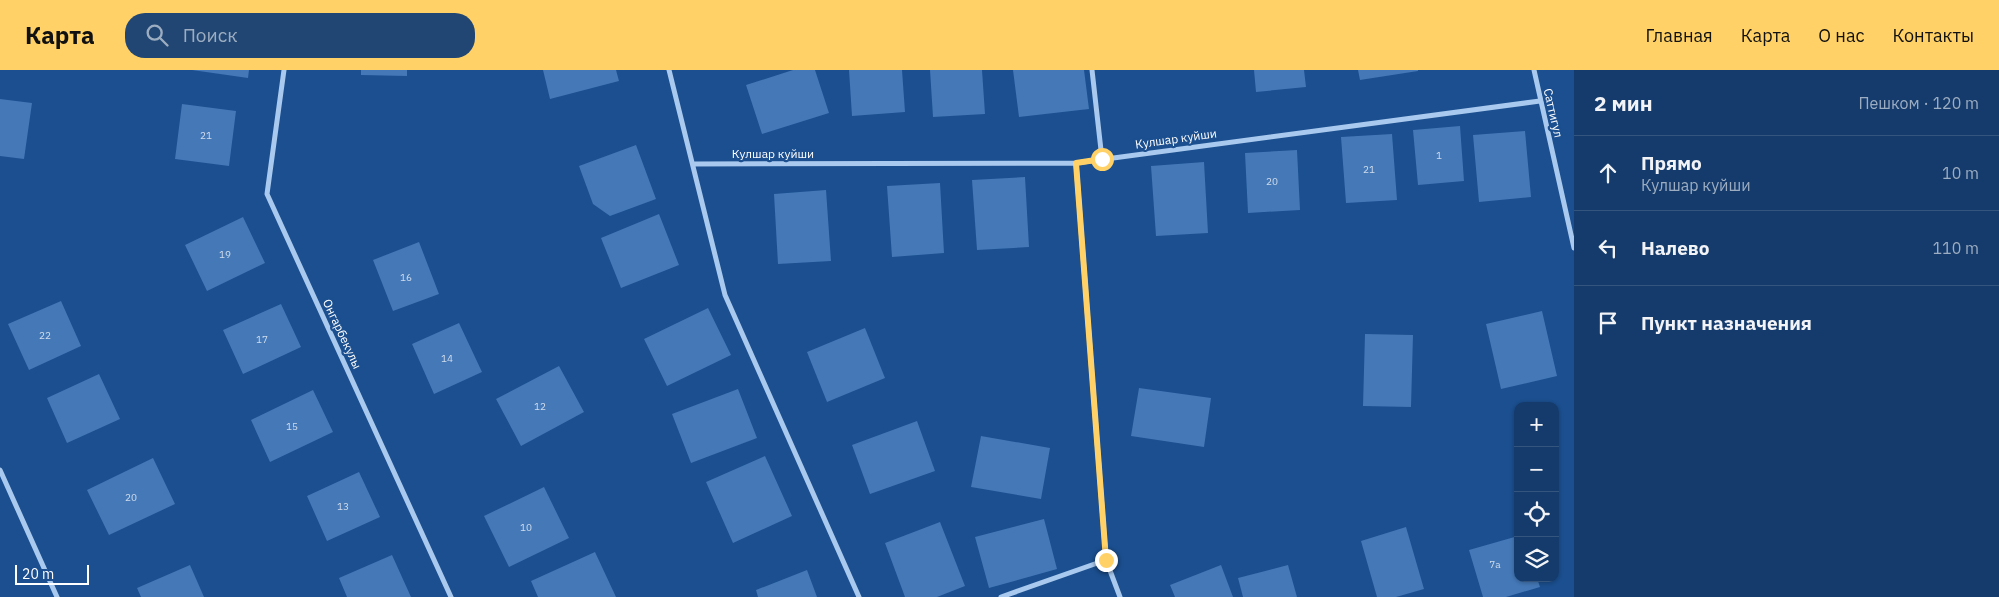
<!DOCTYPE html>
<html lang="ru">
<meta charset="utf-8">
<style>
body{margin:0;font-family:"IBM Plex Sans",sans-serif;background:#214673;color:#f1f3f6}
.controls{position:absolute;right:15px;bottom:15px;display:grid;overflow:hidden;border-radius:10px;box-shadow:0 1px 4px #0004}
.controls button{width:45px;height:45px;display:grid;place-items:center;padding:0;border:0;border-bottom:1px solid #33557e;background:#143b6b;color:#f1f3f6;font:25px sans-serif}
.scale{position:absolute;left:15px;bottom:12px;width:74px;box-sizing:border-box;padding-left:5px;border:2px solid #fff;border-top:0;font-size:14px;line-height:18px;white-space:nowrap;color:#fff;-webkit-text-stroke:4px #1b4f8f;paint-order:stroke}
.stop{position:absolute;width:15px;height:15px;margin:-11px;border:4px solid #ffd166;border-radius:50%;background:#fff}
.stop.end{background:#ffd166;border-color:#fff;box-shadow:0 1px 5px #0008}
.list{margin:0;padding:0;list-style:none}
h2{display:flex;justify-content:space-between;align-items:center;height:65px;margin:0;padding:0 20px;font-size:21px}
h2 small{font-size:16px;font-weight:400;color:#9dadc1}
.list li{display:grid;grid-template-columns:32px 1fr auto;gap:15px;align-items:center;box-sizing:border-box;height:75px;padding:0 20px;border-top:1px solid #33557e}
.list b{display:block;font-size:19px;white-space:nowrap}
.list p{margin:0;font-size:16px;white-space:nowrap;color:#9dadc1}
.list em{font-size:16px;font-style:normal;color:#9dadc1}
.icon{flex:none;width:28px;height:28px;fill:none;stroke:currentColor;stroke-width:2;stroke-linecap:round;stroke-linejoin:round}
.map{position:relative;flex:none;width:1574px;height:527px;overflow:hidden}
header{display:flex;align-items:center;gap:30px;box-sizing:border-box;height:70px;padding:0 25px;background:#ffd166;color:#111}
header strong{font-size:24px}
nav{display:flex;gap:28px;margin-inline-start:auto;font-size:18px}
.search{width:350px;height:45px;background:#214673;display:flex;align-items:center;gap:12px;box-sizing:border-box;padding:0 18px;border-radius:20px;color:#9dadc1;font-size:19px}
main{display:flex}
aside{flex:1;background:#143b6b}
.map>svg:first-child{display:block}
.building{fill:#4478b7}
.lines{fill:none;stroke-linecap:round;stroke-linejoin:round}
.street{stroke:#a9c9ee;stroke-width:5}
.route{stroke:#ffd166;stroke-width:6}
.labels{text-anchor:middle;stroke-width:4.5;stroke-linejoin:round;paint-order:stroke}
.number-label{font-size:10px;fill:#d0dded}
.street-label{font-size:12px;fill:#fff;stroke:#1b4f8f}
</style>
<header>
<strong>Карта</strong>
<div class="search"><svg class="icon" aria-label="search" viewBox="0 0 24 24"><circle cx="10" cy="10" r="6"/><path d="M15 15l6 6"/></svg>Поиск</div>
<nav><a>Главная</a><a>Карта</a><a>О нас</a><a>Контакты</a></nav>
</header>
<main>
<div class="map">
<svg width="1574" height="527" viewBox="0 0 1574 527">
<rect width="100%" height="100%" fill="#1b4f8f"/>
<path class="building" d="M192 0H249L248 8Z
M361 0H407V6L361 5Z
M543 0H616L619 11 550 29Z
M793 0H815L829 43 762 64 746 15Z
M849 0H902L905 42 852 46Z
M930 0H982L985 44 933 47Z
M1013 0H1084L1089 39 1019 47Z
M1254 0H1304L1306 17 1256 22Z
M1358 0H1418V1L1360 10Z
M0 29 32 33 24 89 0 86Z
M182 34 236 41 229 96 175 89Z
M1460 56 1464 111 1418 115 1413 60Z
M1525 61 1531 127 1479 132 1473 65Z
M1392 64 1397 130 1346 133 1341 67Z
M636 75 656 129 610 146 593 134 579 96Z
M1297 80 1300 140 1248 143 1245 83Z
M1204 92 1208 163 1156 166 1151 96Z
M1025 107 1029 177 977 180 972 110Z
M940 113 944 183 892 187 887 116Z
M826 120 831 191 778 194 774 124Z
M659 144 679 195 621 218 601 168Z
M243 147 265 193 207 221 185 175Z
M419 172 439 224 393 241 373 190Z
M61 231 81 276 29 300 8 254Z
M281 234 301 277 243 304 223 260Z
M708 238 731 285 667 316 644 269Z
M1542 241 1557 306 1501 319 1486 254Z
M459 253 482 302 434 324 412 274Z
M865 258 885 308 827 332 807 282Z
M1365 264 1413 265 1411 337 1363 336Z
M559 296 584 342 521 376 496 329Z
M99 304 120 349 67 373 47 328Z
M1139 318 1211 328 1204 377 1131 366Z
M738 319 757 368 691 393 672 344Z
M313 320 333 362 270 392 251 350Z
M917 351 935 401 870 424 852 375Z
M981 366 1050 378 1041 429 971 417Z
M765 386 792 446 733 473 706 412Z
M153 388 175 434 109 465 87 420Z
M359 402 380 447 327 471 307 426Z
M544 417 569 468 509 497 484 446Z
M1044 449 1057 499 989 518 975 467Z
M940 452 965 516 937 527H905L885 473Z
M1406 457 1424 519 1396 527H1377L1361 471Z
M1518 466V508H1537L1540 517 1506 527H1483L1469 480Z
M595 482 616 527H538L531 511Z
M392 485 411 527H347L339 508Z
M190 495 204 527H141L137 518Z
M1221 495 1233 527H1175L1170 515Z
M1288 495 1297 527H1243L1238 508Z
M807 500 817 527H758L756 520Z"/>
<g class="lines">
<path class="street" d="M284 0 267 124 451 527
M669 0 725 225 859 527
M1092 0 1102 89
M1534 0 1574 178
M1076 93 1106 490 1120 527
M693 94 1076 93 1540 31
M0 400 57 527
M1001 527 1106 490"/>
</g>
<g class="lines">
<path class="route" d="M1102 89 1076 93 1106 490"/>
</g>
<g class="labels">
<g class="number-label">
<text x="206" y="69">21</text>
<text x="1439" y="89">1</text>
<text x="1369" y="103">21</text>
<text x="1272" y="115">20</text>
<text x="225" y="188">19</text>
<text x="406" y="211">16</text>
<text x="45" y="269">22</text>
<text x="262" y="273">17</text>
<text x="447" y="292">14</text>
<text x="540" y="340">12</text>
<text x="292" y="360">15</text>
<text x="131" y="431">20</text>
<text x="343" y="440">13</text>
<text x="526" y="461">10</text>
<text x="1495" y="498">7а</text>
</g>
<g class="street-label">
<text transform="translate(1553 43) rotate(77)" y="4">Саттигул</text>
<text transform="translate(1176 69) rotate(-8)" y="4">Кулшар куйши</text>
<text x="773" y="88">Кулшар куйши</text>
<text transform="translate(342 264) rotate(65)" y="4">Онгарбекулы</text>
</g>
</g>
</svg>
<div class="controls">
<button>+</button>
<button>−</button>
<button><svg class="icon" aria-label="locate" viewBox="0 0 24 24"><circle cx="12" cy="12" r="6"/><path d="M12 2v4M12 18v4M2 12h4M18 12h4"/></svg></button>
<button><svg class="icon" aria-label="layers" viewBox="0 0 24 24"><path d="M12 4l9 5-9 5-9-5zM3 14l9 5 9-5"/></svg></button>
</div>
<div class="scale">20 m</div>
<div class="stop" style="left:1102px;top:89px"></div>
<div class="stop end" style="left:1106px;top:490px"></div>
</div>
<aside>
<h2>2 мин<small>Пешком · 120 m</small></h2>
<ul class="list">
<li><svg class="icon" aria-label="ahead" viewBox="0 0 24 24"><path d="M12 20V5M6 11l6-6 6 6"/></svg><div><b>Прямо</b><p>Кулшар куйши</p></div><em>10 m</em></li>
<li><svg class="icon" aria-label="left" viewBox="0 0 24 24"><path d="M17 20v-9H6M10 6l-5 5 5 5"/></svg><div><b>Налево</b></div><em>110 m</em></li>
<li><svg class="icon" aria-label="arrive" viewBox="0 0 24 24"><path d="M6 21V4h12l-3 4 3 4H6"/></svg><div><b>Пункт назначения</b></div></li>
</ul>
</aside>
</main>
